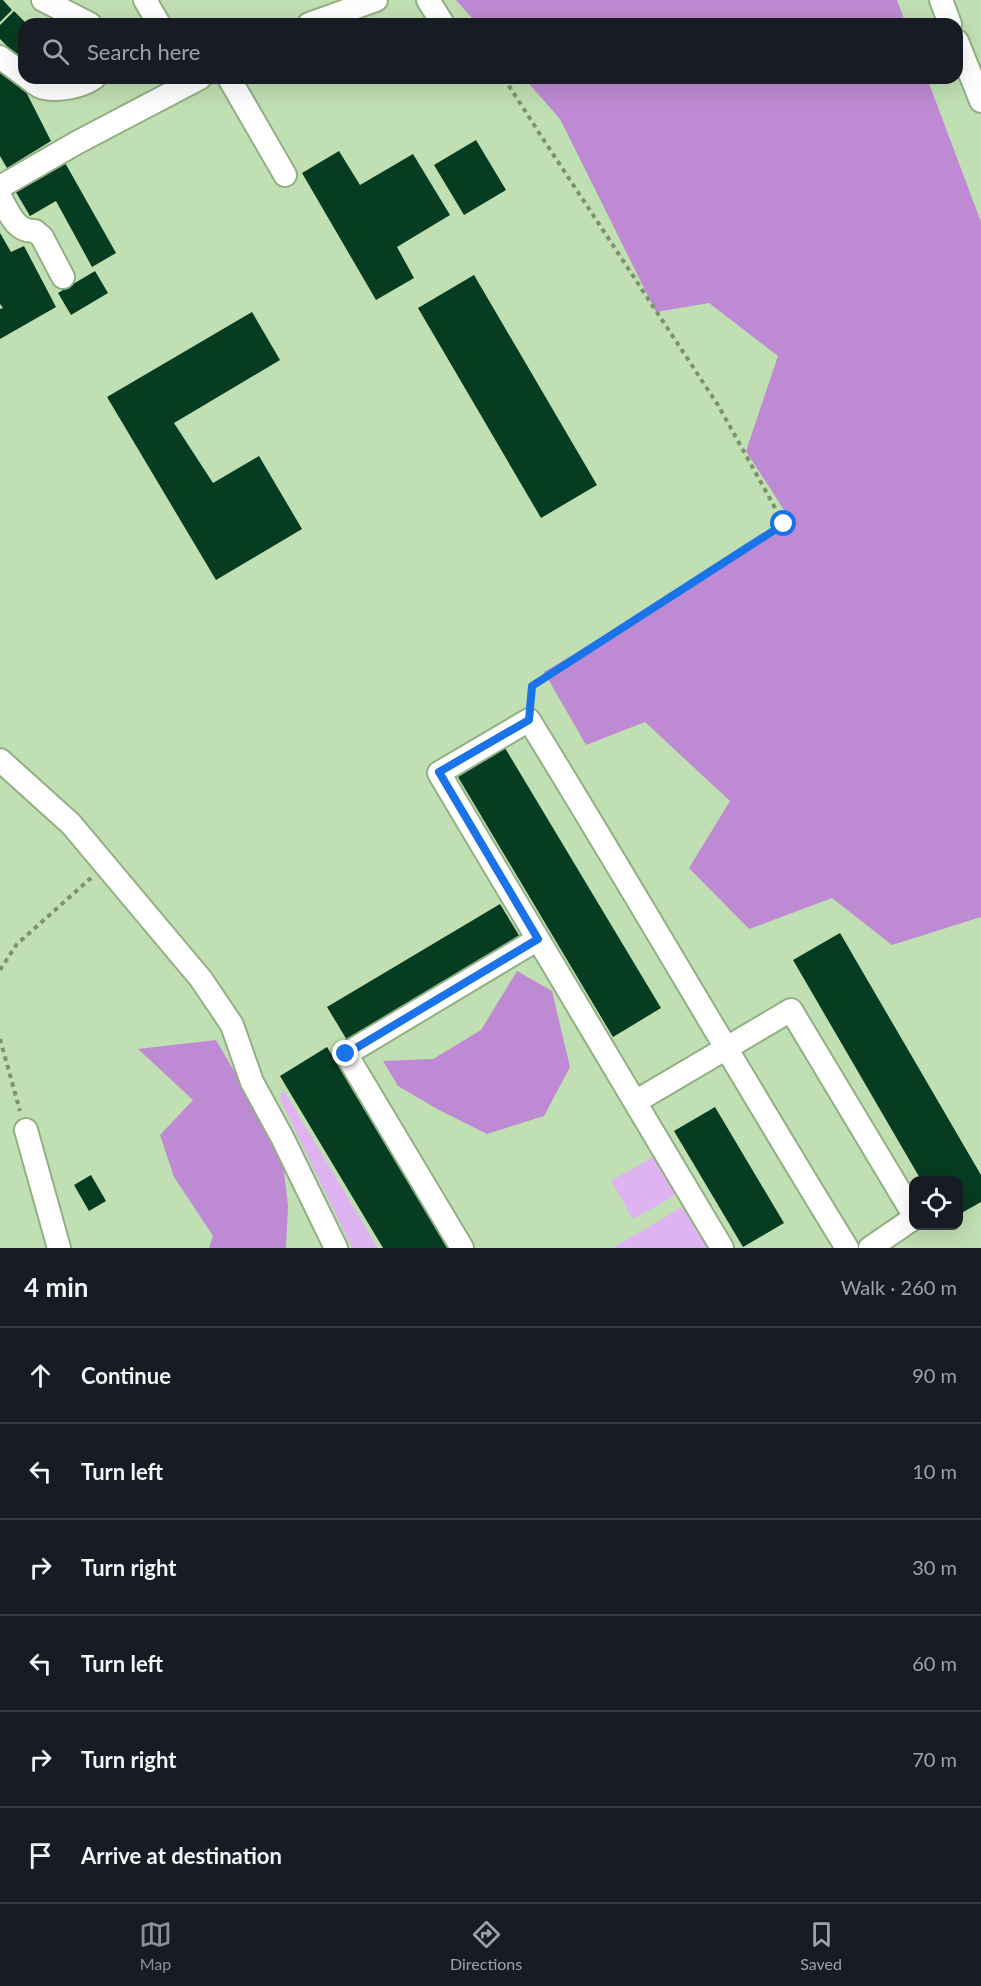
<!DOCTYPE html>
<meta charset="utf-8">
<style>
body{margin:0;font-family:Lato,sans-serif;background:#242831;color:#f1f3f6}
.controls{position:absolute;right:18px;bottom:18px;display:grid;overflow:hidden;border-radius:12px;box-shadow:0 6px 24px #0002}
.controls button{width:54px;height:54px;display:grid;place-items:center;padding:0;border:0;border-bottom:2px solid #363941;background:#171b24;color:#f1f3f6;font:30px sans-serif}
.stop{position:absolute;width:18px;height:18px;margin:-14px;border:4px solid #1a73e8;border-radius:50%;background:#fff}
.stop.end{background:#1a73e8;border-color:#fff;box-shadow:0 2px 6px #0008}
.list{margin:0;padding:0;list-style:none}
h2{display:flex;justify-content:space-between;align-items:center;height:78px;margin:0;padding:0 24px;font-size:26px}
h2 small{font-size:20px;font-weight:400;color:#9ea1a6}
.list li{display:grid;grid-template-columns:39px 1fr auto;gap:18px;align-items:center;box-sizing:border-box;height:96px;padding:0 24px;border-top:2px solid #363941}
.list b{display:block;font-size:22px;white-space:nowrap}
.list em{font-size:20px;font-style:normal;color:#9ea1a6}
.icon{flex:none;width:33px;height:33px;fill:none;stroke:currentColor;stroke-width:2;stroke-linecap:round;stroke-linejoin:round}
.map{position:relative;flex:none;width:981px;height:1248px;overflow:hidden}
.search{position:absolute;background:#171b24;box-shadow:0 6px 24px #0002;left:18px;right:18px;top:18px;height:66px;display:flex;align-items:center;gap:15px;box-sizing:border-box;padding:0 21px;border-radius:18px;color:#9ea1a6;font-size:22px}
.sheet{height:654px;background:#171b24}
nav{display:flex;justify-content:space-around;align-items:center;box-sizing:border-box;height:84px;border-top:2px solid #363941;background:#171b24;font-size:16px;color:#9ea1a6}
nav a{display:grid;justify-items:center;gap:3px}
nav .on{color:#8c9099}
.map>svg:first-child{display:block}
.green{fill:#dfb3f1}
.forest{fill:#bf8ad4}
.building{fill:#063c21}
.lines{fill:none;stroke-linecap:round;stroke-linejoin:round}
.minor-casing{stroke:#92b084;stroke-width:26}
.path{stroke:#7b9270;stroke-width:4;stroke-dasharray:4.5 4.5;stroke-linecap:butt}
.minor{stroke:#fff;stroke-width:22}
.route{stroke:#1a73e8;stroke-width:8}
</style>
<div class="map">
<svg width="981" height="1248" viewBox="0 0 981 1248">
<rect width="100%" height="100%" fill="#c0dfb2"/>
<path class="green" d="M283 1089 378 1248H352L280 1099Z
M655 1156 677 1194 633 1219 611 1181Z
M682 1207 707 1248H613Z"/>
<path class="forest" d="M456 0H897L906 24H477Z
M524 78H927L981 222V917L892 945 832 898 749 929 689 868 730 801 645 722 586 745 544 672 793 524 746 451 778 356 709 303 656 312 560 119Z
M517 971 552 991 570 1067 544 1116 487 1134 439 1110 398 1086 383 1061 433 1059 481 1030Z
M216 1040 282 1153 288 1206 286 1248H209L213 1236 174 1177 160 1135 193 1100 138 1049Z"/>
<path class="building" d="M0 0H3L12 10 0 22Z
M14 11 27 24H24V63L0 39V25Z
M0 71 24 88 51 141 7 168 0 156Z
M476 140 506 190 464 215 434 165Z
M339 151 360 185 413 154 450 215 397 247 414 278 376 300 302 173Z
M64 161 116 253 92 267 56 201 30 216 14 189Z
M0 233 11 252 24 246 56 307 0 339V309L3 308 0 304Z
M95 271 108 293 71 315 58 293Z
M474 275 597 485 541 518 418 308Z
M252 312 280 360 174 423 213 483 259 456 302 529 216 580 107 397Z
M505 748 661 1008 613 1037 458 777Z
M500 904 523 942 350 1045 327 1007Z
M840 933 981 1175V1202L958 1215V1180H921L793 960Z
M327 1047 448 1248H383L280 1076Z
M715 1107 784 1223 743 1247 674 1131Z
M91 1175 106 1201 89 1211 74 1185Z"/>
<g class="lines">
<g class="minor-casing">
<path id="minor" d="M43 0 90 24
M145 0 159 24
M428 0 443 24
M941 0 950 24
M309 24 376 0
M957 41 981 101
M0 57 24 75
M28 78C32 81 38 87 44 88 60 91 81 87 94 78
M229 78 285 175
M0 187 78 142 200 78
M0 197C9 212 15 232 35 231L42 237 63 277
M0 760 71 824 201 979 232 1025 252 1082 282 1137 336 1248
M635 1102 791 1010 914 1215
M26 1130 59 1248
M462 1248 346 1054 538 939
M722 1248 439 773 529 720C637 895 739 1073 847 1248
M870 1248 914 1218"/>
</g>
<path class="path" d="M504 78 545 142 718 405 784 524 532 686 531 699
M0 970 17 944 91 878
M0 1039 20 1111"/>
<use href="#minor" class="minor"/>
</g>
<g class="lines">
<path class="route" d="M346 1054 538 939 439 772 529 720 532 686 784 524"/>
</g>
</svg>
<div class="controls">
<button><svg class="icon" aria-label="locate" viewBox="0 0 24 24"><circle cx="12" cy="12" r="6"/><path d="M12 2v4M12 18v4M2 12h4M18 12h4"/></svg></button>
</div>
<div class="stop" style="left:784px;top:524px"></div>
<div class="stop end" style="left:346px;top:1054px"></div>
<div class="search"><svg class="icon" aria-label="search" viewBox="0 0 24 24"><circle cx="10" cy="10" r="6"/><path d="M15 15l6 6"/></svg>Search here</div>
</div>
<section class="sheet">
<h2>4 min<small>Walk · 260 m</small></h2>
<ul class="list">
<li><svg class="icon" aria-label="ahead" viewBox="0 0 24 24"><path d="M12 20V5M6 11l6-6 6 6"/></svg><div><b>Continue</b></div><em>90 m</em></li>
<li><svg class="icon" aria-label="left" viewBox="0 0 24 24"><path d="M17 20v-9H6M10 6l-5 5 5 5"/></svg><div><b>Turn left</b></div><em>10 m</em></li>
<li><svg class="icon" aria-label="right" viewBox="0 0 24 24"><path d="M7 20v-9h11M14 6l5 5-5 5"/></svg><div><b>Turn right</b></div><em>30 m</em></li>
<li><svg class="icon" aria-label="left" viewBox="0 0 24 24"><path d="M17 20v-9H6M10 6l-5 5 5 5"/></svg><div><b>Turn left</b></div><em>60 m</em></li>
<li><svg class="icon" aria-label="right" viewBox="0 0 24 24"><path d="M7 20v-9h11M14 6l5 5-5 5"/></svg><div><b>Turn right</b></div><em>70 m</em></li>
<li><svg class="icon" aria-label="arrive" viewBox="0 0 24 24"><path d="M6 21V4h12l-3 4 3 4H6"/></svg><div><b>Arrive at destination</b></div></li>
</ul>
</section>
<nav>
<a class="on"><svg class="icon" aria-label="map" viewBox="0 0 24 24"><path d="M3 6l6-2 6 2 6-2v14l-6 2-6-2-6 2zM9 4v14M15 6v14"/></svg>Map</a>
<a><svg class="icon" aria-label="directions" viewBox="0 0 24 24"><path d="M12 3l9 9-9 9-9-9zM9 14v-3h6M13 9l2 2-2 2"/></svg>Directions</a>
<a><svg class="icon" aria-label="saved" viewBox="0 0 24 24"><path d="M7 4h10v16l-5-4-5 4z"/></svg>Saved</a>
</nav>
